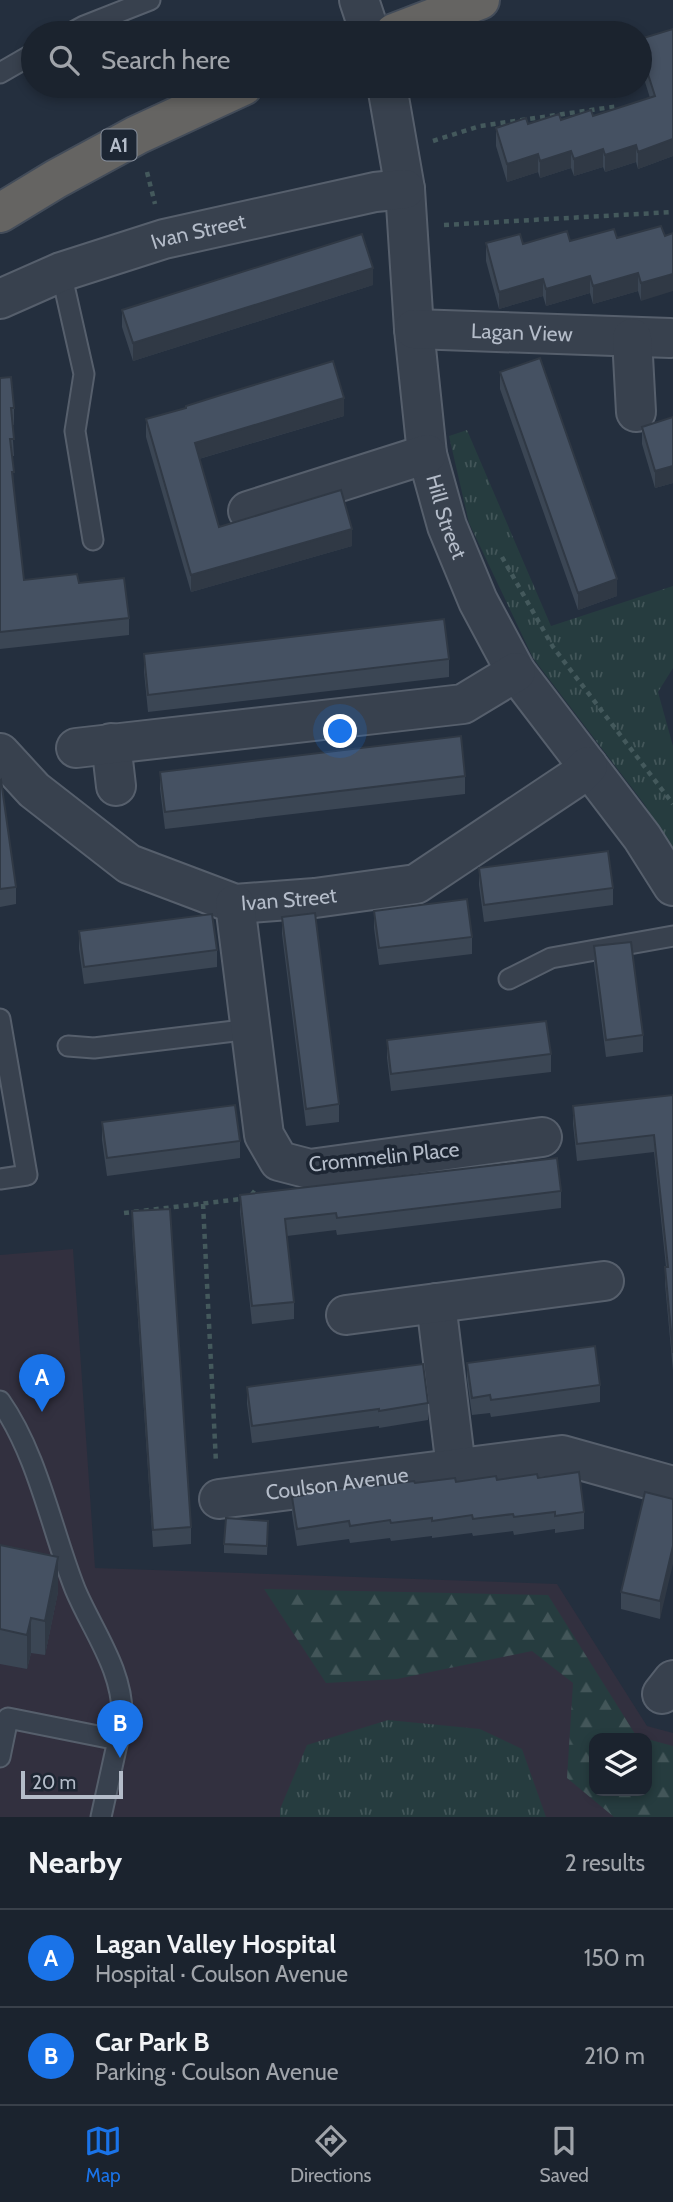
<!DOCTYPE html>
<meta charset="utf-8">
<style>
body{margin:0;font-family:Cabin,sans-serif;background:#242b36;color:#f1f3f6}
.controls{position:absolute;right:21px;bottom:21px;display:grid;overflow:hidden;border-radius:14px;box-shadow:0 4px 10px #0003}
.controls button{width:63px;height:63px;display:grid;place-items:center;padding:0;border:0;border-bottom:2px solid #39404a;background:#1b232e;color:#f1f3f6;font:35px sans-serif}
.scale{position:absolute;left:21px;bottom:18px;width:102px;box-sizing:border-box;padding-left:7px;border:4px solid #b4bcc9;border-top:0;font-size:19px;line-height:24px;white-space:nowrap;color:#b4bcc9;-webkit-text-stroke:5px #1d2633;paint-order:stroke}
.you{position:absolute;left:341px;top:732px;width:24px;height:24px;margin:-18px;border:5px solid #fff;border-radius:50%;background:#1a73e8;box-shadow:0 0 0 10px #1a73e833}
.badge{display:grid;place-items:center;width:46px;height:46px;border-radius:50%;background:#1a73e8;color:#fff;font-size:23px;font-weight:700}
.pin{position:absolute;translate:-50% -58px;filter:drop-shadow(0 2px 4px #0008)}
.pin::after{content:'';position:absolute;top:37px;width:24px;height:21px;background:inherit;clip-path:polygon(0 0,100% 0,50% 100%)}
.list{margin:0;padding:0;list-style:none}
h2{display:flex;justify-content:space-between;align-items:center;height:91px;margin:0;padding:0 28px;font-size:30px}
h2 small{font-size:23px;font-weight:400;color:#a0a4aa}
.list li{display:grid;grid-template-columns:46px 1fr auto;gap:21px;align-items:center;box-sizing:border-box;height:98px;padding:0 28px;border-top:2px solid #39404a}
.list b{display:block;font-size:26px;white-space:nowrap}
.list p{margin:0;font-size:23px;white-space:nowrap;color:#a0a4aa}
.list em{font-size:23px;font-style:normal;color:#a0a4aa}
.icon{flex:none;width:38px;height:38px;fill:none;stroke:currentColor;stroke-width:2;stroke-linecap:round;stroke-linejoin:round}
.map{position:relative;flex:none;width:673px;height:1817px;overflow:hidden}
.search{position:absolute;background:#1b232e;box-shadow:0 4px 10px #0003;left:21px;right:21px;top:21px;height:77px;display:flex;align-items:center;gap:18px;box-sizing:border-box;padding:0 24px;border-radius:38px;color:#a0a4aa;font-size:26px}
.sheet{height:287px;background:#1b232e}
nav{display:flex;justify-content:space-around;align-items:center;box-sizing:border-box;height:98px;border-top:2px solid #39404a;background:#1b232e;font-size:19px;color:#a0a4aa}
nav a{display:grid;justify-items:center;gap:4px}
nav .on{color:#1a73e8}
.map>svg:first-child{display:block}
.medical{fill:#32303f;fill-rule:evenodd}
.grass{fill:url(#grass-tufts)}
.forest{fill:url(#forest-firs)}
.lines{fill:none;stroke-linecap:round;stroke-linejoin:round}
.service-casing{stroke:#565f6c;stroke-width:23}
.minor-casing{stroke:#565f6c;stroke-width:42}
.trunk-casing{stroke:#434c59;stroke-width:42}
.path{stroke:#44595c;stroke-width:4.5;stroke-dasharray:5 5;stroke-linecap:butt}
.service{stroke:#38414e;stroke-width:19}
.minor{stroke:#38414e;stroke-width:38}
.trunk{stroke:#656462;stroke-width:38}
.wall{fill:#3b4654}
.shaded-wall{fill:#303945}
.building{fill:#455162;stroke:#303945;stroke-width:2}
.labels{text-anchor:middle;stroke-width:7;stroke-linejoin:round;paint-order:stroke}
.shield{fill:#1d2633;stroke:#878f9c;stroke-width:2}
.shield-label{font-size:19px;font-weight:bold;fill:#b4bcc9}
.street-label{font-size:21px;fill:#b4bcc9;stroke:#1d2633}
</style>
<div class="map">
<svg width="673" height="1817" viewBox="0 0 673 1817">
<defs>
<pattern id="grass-tufts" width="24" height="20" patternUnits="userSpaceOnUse" patternTransform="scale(1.75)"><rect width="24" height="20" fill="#263c3f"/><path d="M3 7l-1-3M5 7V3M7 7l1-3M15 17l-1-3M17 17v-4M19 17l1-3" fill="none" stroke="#435659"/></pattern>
<pattern id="forest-firs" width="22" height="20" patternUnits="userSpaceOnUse" patternTransform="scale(1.75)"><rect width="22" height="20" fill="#263c3f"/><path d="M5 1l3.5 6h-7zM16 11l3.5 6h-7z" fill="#435659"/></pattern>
</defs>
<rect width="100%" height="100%" fill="#242f3e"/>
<path class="medical" d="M73 1249 95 1568 557 1584 647 1726 673 1733V1817H0V1255ZM594 1738H647V1791H594Z"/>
<path class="grass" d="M467 430 551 626 673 586V668L658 692 673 746V854L645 805 533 658 469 523 449 436Z
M388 1720 480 1729 522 1749 546 1817H280V1809L307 1745Z"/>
<path class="forest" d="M264 1589 548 1595 637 1737 642 1738H594V1791H647V1739L673 1746V1817H614L567 1778 573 1683 532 1651 397 1679 326 1683Z"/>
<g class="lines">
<g class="service-casing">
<path id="service" d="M71 33 84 26 150 0
M0 73 33 54
M61 272 84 374 75 431 93 540
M509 979 551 958 673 936
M0 1019 27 1175 0 1179
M68 1046 94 1048 251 1029
M0 1401C38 1455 51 1528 75 1589 92 1630 124 1671 122 1718 122 1728 118 1739 116 1749 111 1772 106 1794 101 1817
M0 1757 8 1718 118 1740"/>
</g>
<g class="minor-casing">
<g id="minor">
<path d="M359 0 370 33"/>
<path id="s1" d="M387 86 405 189 414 329 427 454 447 526 478 601 516 672 642 837 673 886"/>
<path id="s2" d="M0 299 61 272 164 239 375 192 405 189"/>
<path id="s3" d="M414 329 670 338"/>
<path d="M632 338 636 412"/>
<path d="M248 511 427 454"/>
<path d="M111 743 116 786"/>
<path d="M76 748 463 704 516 672"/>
<path id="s4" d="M0 753 34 790 129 864 235 904 315 898 416 884 578 776 588 766"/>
<path d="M235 904 264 1135 279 1161 310 1169 542 1137"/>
<path d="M436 1303 456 1468"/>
<path d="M346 1315 604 1281"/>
<path id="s5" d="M219 1499 562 1455 673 1486"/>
<path d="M662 1694 673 1680"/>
</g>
</g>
<g class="trunk-casing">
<path id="trunk" d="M394 33 480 0
M0 213 56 179 137 135 243 86"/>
</g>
<path class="path" d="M433 141 480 126 619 106
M147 172 155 204
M444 225 673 212
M502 557 553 647 673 804
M203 1204 216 1463
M124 1213 249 1198 257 1188"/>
<use href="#service" class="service"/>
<use href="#minor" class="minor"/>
<use href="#trunk" class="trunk"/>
</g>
<path class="wall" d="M673 29V156L638 169 636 162 605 172 603 167 574 176 571 168 540 178 538 172 507 182 496 146V128L593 116 650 98 640 66V39Z
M661 226 641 301 638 291 593 304 590 293 546 306 543 296 499 309 486 261V243L523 244 617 238Z
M373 285 133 361 122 327V310Z
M500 372 617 596 578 610 500 389Z
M0 378 14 408V425H12L14 456H12L14 488 24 580 79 583 129 618V635L0 649Z
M186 406 344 416 199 459 219 527 352 546 191 592 146 437V419L186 408Z
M673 417V483L655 488 642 444V427Z
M144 654 449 659V677L148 712 144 672Z
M160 772 465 776V794L165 829 160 789Z
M0 781 16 887V904L0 907Z
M479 868 613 888V905L484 922 479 885Z
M374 911 472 937V954L379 965 374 928Z
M282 917 339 1104V1122L306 1126 282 934Z
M79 931 217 950V967L84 984 79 949Z
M594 946 643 1035V1052L606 1057 594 964Z
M387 1040 551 1054V1072L391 1091 387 1058Z
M673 1095V1371L665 1284V1267H666L654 1152 577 1161 573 1124V1106Z
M102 1122 240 1141V1158L107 1176 102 1140Z
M561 1191V1208L337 1235 336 1230 287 1236 294 1302V1319L252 1324 240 1212V1195Z
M132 1211 191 1527V1544L153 1547 132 1229Z
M467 1363 600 1385V1402L491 1417 490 1413 472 1415 467 1380Z
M247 1387 428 1403V1420L379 1428V1426L252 1443 247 1404Z
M538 1478 584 1512V1529L555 1533V1529L514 1535 513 1531 473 1536 472 1533 432 1538V1536L391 1541 390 1538 350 1543 349 1539 297 1546 292 1514V1497L374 1486Z
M673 1499 660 1619 621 1609V1592Z
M268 1530 267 1555 224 1553V1544Z
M0 1545 58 1592 45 1655 31 1653 27 1669 0 1664Z"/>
<path class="shaded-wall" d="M673 139V156L638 169V152Z
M636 145V162L605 172V155Z
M603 149V167L574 176V159Z
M571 151V168L540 178V161Z
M538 154V172L507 182V164Z
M373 268V285L133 361V343Z
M638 273V291L593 304V286Z
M673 274V291L641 301V283Z
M590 276V293L546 306V289Z
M543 279V296L499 309V292Z
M344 398V416L195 460V443Z
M673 466V483L655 488V471Z
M352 529V546L191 592V575Z
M617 579V596L578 610V593Z
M673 1546V1564L660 1619V1601Z
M58 1557V1592L45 1655V1621Z
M31 1618V1653L27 1669V1635Z"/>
<path class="building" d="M673 29V139L638 152 636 145 605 155 603 149 574 159 571 151 540 161 538 154 507 164 496 128 526 118 528 124 559 114 561 120 591 110 593 116 655 96 640 49V39Z
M661 226 665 236 673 233V274L641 283 638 273 593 286 590 276 546 289 543 279 499 292 486 243 520 234 523 244 567 231 570 241 614 229 617 238Z
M362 234 373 268 133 343 122 310Z
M540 358 617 579 578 593 500 372Z
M333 361 344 398 195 443 219 527 341 490 352 529 191 575 146 419 186 408V406L221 395Z
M11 377 14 408H11L14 439H10L14 472H12L24 580 77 574 79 583 124 578 129 618 0 632V378Z
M673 417V466L655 471 642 427Z
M444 619 449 659 148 695 144 654Z
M461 736 465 776 165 812 160 772Z
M1 780 16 887 0 889V781Z
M608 851 613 888 484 905 479 868Z
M467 899 472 937 379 948 374 911Z
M315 913 339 1104 306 1109 282 917Z
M212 914 217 950 84 967 79 931Z
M631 942 643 1035 606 1040 594 946Z
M546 1021 551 1054 391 1074 387 1040Z
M673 1095V1353L665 1267H668L654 1135 577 1144 573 1106Z
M235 1105 240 1141 107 1158 102 1122Z
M557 1158 561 1191 337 1218 336 1213 285 1219 294 1302 252 1306 240 1195Z
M170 1209 191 1527 153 1530 132 1211Z
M595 1346 600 1385 491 1400 490 1395 472 1398 467 1363Z
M423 1364 428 1403 379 1411V1409L252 1426 247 1387Z
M579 1472 584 1512 555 1516V1512L514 1517 513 1514 473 1519 472 1515 432 1521V1518L391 1523 390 1520 350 1526 349 1521 297 1529 292 1497 305 1495 304 1493 373 1484 374 1486 414 1481 415 1483 455 1478 456 1482 496 1476 497 1480 537 1474 538 1478Z
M645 1492 673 1499V1546L660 1601 621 1592Z
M226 1518 268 1521 267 1546 224 1544Z
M0 1545 58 1557 45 1621 31 1618 27 1635 0 1629Z"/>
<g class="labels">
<rect class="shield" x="101.5" y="129.5" width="35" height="31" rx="5"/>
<g class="shield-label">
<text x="119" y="152">A1</text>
</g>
<g class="street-label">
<text dy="7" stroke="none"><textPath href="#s2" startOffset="210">Ivan Street</textPath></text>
<text dy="7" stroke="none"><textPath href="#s3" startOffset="108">Lagan View</textPath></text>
<text dy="7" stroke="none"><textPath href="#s1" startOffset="436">Hill Street</textPath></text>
<text dy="7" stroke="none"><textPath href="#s4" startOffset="338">Ivan Street</textPath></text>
<text transform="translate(384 1157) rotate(-6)" y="7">Crommelin Place</text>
<text dy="7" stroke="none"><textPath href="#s5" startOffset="119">Coulson Avenue</textPath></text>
</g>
</g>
</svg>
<div class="controls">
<button><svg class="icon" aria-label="layers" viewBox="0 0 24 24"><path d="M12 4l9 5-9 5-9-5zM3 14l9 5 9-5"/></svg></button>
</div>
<div class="scale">20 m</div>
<div class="you"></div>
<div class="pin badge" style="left:42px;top:1412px">A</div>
<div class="pin badge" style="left:120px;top:1758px">B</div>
<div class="search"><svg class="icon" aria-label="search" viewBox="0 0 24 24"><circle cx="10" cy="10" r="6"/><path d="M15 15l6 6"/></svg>Search here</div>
</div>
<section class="sheet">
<h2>Nearby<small>2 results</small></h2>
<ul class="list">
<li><span class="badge">A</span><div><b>Lagan Valley Hospital</b><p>Hospital · Coulson Avenue</p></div><em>150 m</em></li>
<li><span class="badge">B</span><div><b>Car Park B</b><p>Parking · Coulson Avenue</p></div><em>210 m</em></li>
</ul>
</section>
<nav>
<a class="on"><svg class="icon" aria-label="map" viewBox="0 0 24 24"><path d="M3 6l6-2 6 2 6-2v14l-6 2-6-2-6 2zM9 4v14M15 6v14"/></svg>Map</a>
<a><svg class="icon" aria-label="directions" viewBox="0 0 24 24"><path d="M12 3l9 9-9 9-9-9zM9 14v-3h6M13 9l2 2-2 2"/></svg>Directions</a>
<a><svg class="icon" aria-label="saved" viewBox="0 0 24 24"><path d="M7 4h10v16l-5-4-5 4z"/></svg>Saved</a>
</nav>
